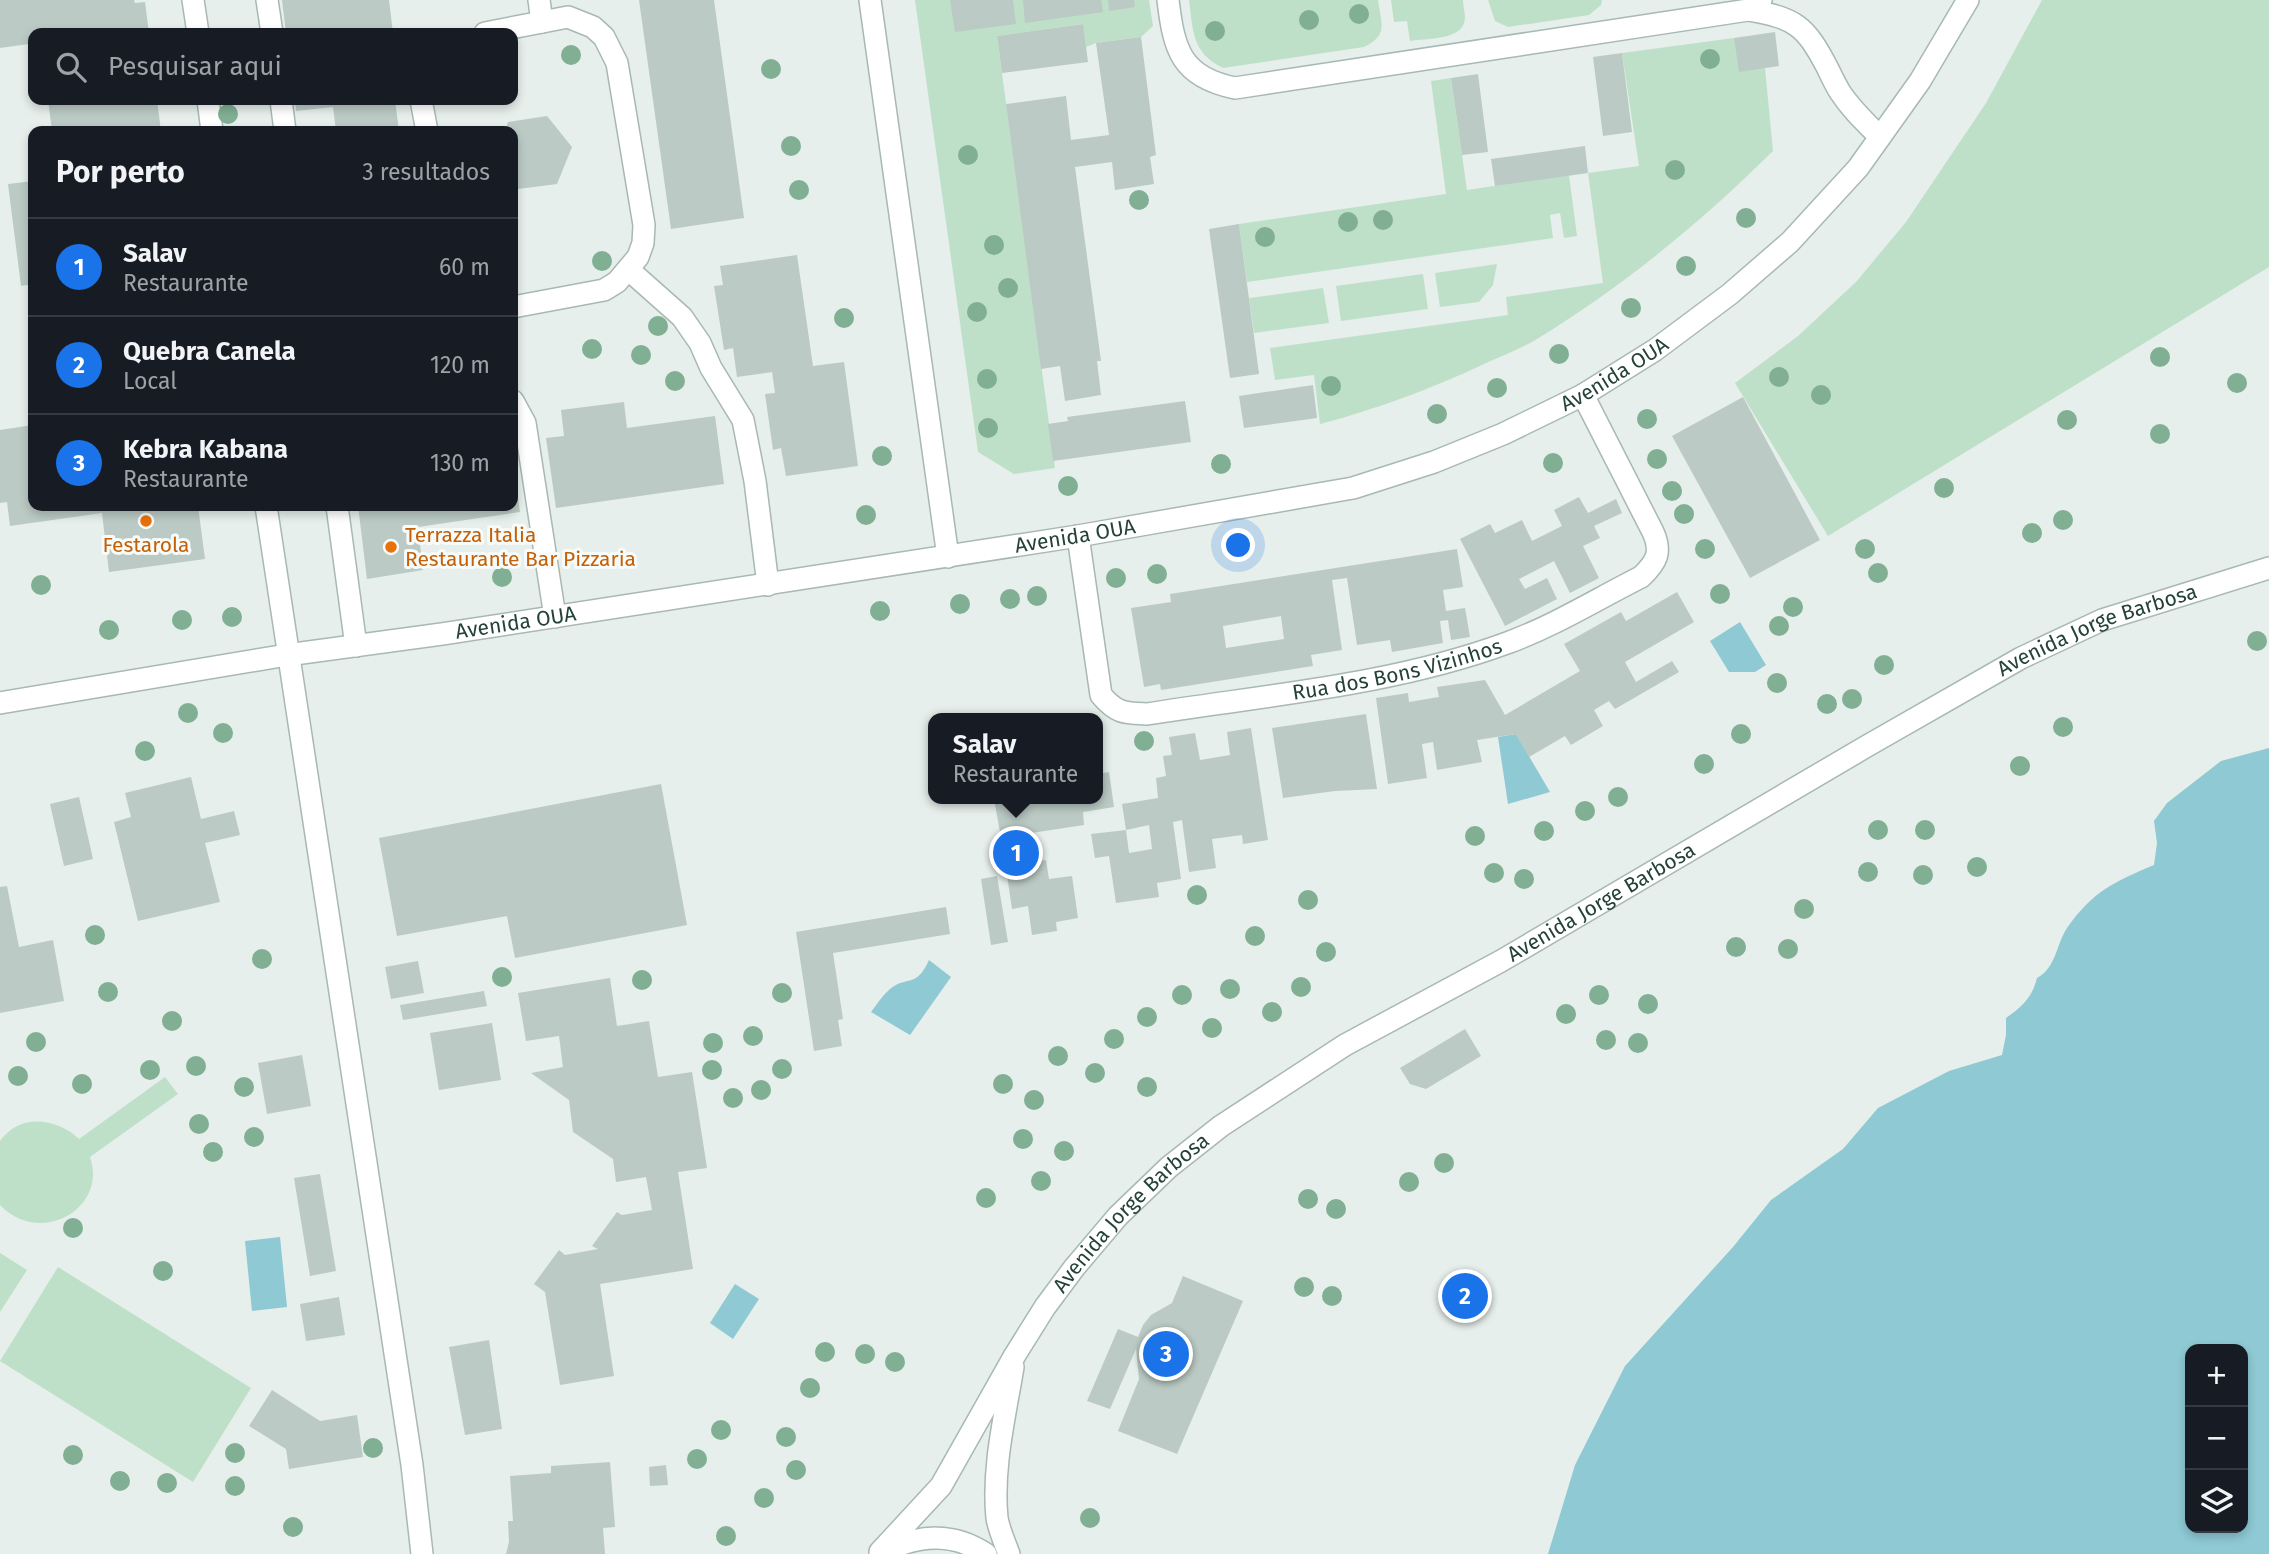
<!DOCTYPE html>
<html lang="pt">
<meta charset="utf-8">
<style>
body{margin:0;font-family:"Fira Sans",sans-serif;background:#20242c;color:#f1f3f6}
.controls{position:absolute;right:21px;bottom:21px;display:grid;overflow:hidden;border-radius:14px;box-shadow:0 4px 10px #0003}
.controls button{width:63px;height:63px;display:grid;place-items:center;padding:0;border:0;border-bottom:2px solid #363941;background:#171b24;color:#f1f3f6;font:35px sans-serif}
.you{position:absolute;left:1239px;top:546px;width:24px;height:24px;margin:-18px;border:5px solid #fff;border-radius:50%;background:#1a73e8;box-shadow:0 0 0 10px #1a73e833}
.badge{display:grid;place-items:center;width:46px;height:46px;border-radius:50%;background:#1a73e8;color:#fff;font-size:23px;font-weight:700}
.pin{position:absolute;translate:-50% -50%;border:4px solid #fff;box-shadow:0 2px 7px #0006}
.popup{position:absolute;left:928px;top:713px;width:175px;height:91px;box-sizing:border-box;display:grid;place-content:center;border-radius:14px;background:#171b24;filter:drop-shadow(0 2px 5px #0005);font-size:23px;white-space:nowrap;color:#9ea1a6}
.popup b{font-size:26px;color:#f1f3f6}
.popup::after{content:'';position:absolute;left:50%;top:100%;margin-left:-14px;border:14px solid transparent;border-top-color:#171b24}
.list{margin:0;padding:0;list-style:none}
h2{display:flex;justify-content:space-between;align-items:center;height:91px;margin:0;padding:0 28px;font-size:30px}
h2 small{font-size:23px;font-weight:400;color:#9ea1a6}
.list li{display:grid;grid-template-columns:46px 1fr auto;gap:21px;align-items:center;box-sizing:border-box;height:98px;padding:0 28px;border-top:2px solid #363941}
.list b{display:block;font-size:26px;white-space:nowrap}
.list p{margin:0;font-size:23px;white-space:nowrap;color:#9ea1a6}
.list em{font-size:23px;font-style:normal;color:#9ea1a6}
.icon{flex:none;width:38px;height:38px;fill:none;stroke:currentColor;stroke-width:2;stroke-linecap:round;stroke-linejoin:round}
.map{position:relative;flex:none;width:2269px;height:1554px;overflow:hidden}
.search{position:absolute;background:#171b24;box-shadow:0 4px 10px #0003;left:28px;top:28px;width:490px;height:77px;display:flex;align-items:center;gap:18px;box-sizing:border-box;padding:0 24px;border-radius:14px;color:#9ea1a6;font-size:26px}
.panel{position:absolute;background:#171b24;box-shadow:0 4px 10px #0003;left:28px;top:126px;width:490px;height:385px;border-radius:14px}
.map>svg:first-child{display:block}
.green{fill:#bfe0c8}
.water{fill:#8ec9d4;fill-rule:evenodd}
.building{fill:#bbcac4;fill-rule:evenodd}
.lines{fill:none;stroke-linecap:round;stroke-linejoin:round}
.minor-casing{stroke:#a8b8b2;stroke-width:24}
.minor{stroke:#fff;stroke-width:21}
.tree{fill:#80af93}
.food-dot{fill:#e8710a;stroke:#f7fbf9;stroke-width:2.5}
.labels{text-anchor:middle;stroke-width:6;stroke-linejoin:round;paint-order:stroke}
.street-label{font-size:21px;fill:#24423a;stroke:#f7fbf9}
.food-label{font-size:21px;fill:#c56008;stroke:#f7fbf9;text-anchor:start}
</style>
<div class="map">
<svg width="2269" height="1554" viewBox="0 0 2269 1554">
<rect width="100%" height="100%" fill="#e6efeb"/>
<path class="green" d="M915 0H1149L1153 26 1141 37 1096 43 1086 47 1082 24 997 36 1055 468 1014 474 978 452Z
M1189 0H1378C1381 23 1389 35 1364 47L1223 68C1192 53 1193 31 1189 0Z
M1391 0H1463C1463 6 1465 12 1465 18 1464 41 1426 38 1410 41L1407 21 1394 22Z
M1488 0H1602L1601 5 1589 15 1508 27 1495 21Z
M2042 0H2269V267L1828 536 1735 383 1798 336 1856 282 1906 222 1986 103Z
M1734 38 1765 68 1773 151C1701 222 1624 286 1537 339 1520 349 1502 356 1484 364 1431 389 1377 409 1320 424L1314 375 1275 380 1270 348 1508 315 1506 297 1603 283 1588 173 1639 166 1622 53Z
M1451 78 1467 190 1569 175 1577 236 1564 238 1560 213 1550 215 1553 238 1247 282 1239 224 1446 194 1431 81Z
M1497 264 1493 285 1479 302 1440 307 1435 273Z
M1423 274 1428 309 1341 321 1336 286Z
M1323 288 1329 323 1254 333 1249 298Z
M165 1077 178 1094 90 1157C108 1209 40 1247 0 1205V1141C20 1113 57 1118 79 1139Z
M0 1253 27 1270 0 1312Z
M58 1267 251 1388 193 1482 0 1361Z"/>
<path class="water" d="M1740 622 1766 665 1755 672H1729L1710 641Z
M1516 734 1550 792 1508 804 1498 737Z
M2269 748V1554H1548L1575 1465 1625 1366 1733 1247 1771 1200 1843 1149 1878 1108 1949 1071 2002 1055 2006 1035V1018C2022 1007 2032 998 2037 978 2056 968 2056 945 2067 928 2093 891 2114 882 2154 865L2157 843 2154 821 2167 803 2221 761ZM2243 1349V1528H2190V1349Z
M929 960 951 977 910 1035 871 1012C877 1004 883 995 890 989 907 975 916 989 929 960Z
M280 1237 287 1307 252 1311 245 1241Z
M735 1284 759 1299 733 1339 710 1323Z"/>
<path class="building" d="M0 0H134L135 3 145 2 149 33H33V53H30L29 44 0 48Z
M282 0H389L393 33H286Z
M639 0H714L744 218 671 229Z
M950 0H1013L1016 24 955 32Z
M1023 0H1101L1103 12 1025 23Z
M1108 0H1134L1135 7 1109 11Z
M1083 24 1088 62 1002 73 997 36Z
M1775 32 1779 66 1739 72 1734 38Z
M1141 37 1156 155 1150 157 1154 184 1115 190 1112 162 1075 167 1101 361H1097L1101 395 1065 401 1060 366 1041 369 1006 104 1066 96 1071 140 1109 135 1096 43Z
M1622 53 1632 132 1603 136 1593 57Z
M1478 74 1488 152 1462 155 1451 78Z
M48 100H157L161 131H52Z
M295 100H395L399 131H336L333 107 296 111Z
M547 116 572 147 557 184 518 189 513 182V131H505L508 122Z
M1585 146 1588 173 1495 186 1491 159Z
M33 181V284L21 286 8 184Z
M1239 224 1259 374 1230 378 1209 229Z
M797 255 813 366 844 362 858 466 786 476 781 448 773 450 765 394 775 393 772 372 737 377 733 348 724 350 714 286 723 285 720 266Z
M1313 385 1317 418 1244 428 1239 396Z
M1743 397 1820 540 1750 578 1672 436Z
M1185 401 1191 442 1053 461 1048 424 1068 421 1067 417Z
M624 402 627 428 715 416 724 484 556 508 546 438 564 436 561 410Z
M33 425V506H198L205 559 109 572 102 513 10 526 7 502 0 503V430Z
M514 469 520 512 418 527 423 570 367 579 358 506H513Z
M1579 497 1588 513 1616 499 1622 513 1594 526 1600 538 1583 546 1599 578 1570 593 1554 561 1519 579 1525 589 1547 578 1557 599 1505 626 1460 539 1490 524 1495 533 1522 520 1532 541 1562 526 1554 510Z
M1457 549 1463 587 1443 590 1446 611 1465 608 1470 637 1451 640 1448 620 1440 621 1443 643 1392 652 1390 640 1357 645 1347 578 1332 580 1342 650 1311 655 1313 666 1161 690 1160 684 1144 687 1131 608 1171 602 1170 594ZM1281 616 1284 639 1226 648 1223 626Z
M1677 592 1694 622 1625 662 1636 682 1672 661 1679 672 1615 709 1609 701 1594 710 1603 726 1571 745 1565 736 1529 757 1516 734 1477 740 1482 762 1437 770 1433 742 1422 744 1427 778 1388 784 1376 698 1408 693 1409 702 1439 697 1437 687 1485 680 1505 715 1580 671 1564 644 1621 612 1626 621Z
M1366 714 1377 789 1335 791 1283 798 1272 728Z
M1251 728 1268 840 1243 844 1242 835 1212 839 1216 868 1189 872 1182 820 1173 822 1181 879 1157 883 1159 897 1116 903 1109 856 1095 858 1091 834 1126 830 1129 853 1152 849 1149 825 1126 830 1122 804 1158 798 1156 778 1166 776 1163 756 1172 755 1169 737 1195 733 1200 760 1230 755 1227 732Z
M1109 772 1114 807 1083 812 1084 825 1025 834 1029 863 1046 860 1049 879 1072 876 1078 918 1056 922 1057 931 1032 935 1028 906 1012 909 1002 842 1018 839 1016 829 1000 832 994 799H1098V774Z
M191 777 201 819 234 811 240 835 205 843 220 902 138 921 114 822 131 817 125 793Z
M661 784 687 925 515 958 507 916 397 936 379 838Z
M79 797 93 859 64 866 50 804Z
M997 876 1008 942 991 945 981 879Z
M7 886 19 947 53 940 64 1001 0 1013V887Z
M946 907 950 934 833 953 843 1019 838 1020 842 1046 814 1051 796 932Z
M418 961 424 993 391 999 385 967Z
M610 978 617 1026 649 1021 658 1077 692 1072 707 1168 678 1172 693 1269 600 1284 614 1376 560 1385 545 1292 534 1284 559 1250 565 1255 598 1249 592 1246 617 1212 622 1215 652 1210 646 1177 616 1182 613 1159 573 1132 569 1100 531 1073 563 1067 559 1036 526 1041 518 993Z
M484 991 487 1006 403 1020 400 1005Z
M492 1023 501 1080 439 1090 430 1033Z
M1465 1029 1481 1056 1426 1089 1410 1084 1400 1068Z
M302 1055 311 1106 267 1114 258 1063Z
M320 1174 336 1271 310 1276 294 1178Z
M1183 1276 1243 1301 1177 1454 1118 1431 1139 1379 1136 1349 1110 1409 1087 1401 1118 1329 1138 1337 1143 1325 1151 1315 1172 1303Z
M339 1297 345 1335 306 1341 300 1304Z
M489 1340 502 1429 465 1435 449 1347Z
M272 1390 320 1421 357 1415 363 1457 289 1469 286 1449 249 1426Z
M610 1462 615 1527 603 1528 605 1554H506L509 1542 508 1521H513L510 1476 551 1473V1466Z
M666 1465 668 1485 650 1486 649 1467Z"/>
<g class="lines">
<g class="minor-casing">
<g id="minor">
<path d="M193 0 198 33"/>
<path d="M267 0 272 33"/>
<path d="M539 0 542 22"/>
<path d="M870 0 948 557"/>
<path d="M1168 0C1174 50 1181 77 1235 88L1748 10 1761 0"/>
<path d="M1748 10C1795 18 1805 25 1827 67 1831 75 1835 84 1840 92 1851 109 1865 122 1880 137"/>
<path d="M485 33 568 17 593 27 604 37 617 63 644 225 643 243 638 257 617 282 604 290 513 307"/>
<path d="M208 100 212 131"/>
<path d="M281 100 285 131"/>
<path d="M421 100 427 131"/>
<path d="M629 270 682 317 700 343 711 368 743 420 755 481 768 585"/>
<path d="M513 401 525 423 555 617"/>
<path d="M266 506 412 1465 422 1554"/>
<path d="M337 506 356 646"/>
<path id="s1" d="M1078 536 1101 695C1117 714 1125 713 1147 714 1267 695 1393 685 1507 643 1554 626 1597 599 1641 577 1657 562 1662 552 1653 532L1583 395"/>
<path id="s2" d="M0 703 287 655 442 634 1078 536 1353 488 1434 462 1503 434 1583 395 1655 350 1730 294 1790 242 1858 168 1920 81 1968 0"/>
<path d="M886 1550C921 1535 953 1532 986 1554"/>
<path id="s3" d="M880 1552 941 1486 1015 1355 1045 1307 1074 1268 1118 1216 1169 1167 1221 1126 1345 1045 1501 961 1867 746 2021 658 2102 620 2269 568"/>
<path d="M1009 1554C1005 1543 999 1530 997 1518 992 1468 1005 1416 1013 1367"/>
</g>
</g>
<use href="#minor" class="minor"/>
</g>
<g class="tree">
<circle cx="1359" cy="14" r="10"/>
<circle cx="1309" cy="20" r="10"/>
<circle cx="1215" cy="31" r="10"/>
<circle cx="571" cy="55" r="10"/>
<circle cx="1710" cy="59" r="10"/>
<circle cx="771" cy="69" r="10"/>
<circle cx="228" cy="114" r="10"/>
<circle cx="791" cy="146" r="10"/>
<circle cx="968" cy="155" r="10"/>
<circle cx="1675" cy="170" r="10"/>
<circle cx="799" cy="190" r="10"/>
<circle cx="1139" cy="200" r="10"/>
<circle cx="1746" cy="218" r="10"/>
<circle cx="1383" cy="220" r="10"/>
<circle cx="1348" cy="222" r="10"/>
<circle cx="1265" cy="237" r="10"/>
<circle cx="994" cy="245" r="10"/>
<circle cx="602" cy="261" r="10"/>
<circle cx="1686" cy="266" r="10"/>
<circle cx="1008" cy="288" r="10"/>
<circle cx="1631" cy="308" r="10"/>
<circle cx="977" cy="312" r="10"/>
<circle cx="844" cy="318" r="10"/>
<circle cx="658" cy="326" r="10"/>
<circle cx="592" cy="349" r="10"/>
<circle cx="1559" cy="354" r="10"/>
<circle cx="641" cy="355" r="10"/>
<circle cx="2160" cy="357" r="10"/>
<circle cx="1779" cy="377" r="10"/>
<circle cx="987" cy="379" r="10"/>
<circle cx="675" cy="381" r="10"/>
<circle cx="2237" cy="383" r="10"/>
<circle cx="1331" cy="386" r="10"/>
<circle cx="1497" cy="388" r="10"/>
<circle cx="1821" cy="395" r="10"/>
<circle cx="1437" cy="414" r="10"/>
<circle cx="1647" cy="419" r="10"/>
<circle cx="2067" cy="420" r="10"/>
<circle cx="988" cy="428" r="10"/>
<circle cx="2160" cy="434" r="10"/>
<circle cx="882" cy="456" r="10"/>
<circle cx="1657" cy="459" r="10"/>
<circle cx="1553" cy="463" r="10"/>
<circle cx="1221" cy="464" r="10"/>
<circle cx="1068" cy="486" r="10"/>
<circle cx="1944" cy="488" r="10"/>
<circle cx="1672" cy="491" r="10"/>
<circle cx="1684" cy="514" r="10"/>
<circle cx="866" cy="515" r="10"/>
<circle cx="2063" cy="520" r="10"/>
<circle cx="2032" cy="533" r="10"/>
<circle cx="1705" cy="549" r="10"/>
<circle cx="1865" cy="549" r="10"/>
<circle cx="1878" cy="573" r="10"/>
<circle cx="1157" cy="574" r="10"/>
<circle cx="502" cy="577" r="10"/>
<circle cx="1116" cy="578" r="10"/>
<circle cx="41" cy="585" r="10"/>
<circle cx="1720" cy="594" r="10"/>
<circle cx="1037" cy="596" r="10"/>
<circle cx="1010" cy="599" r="10"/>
<circle cx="960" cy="604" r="10"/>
<circle cx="1793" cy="607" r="10"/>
<circle cx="880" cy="611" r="10"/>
<circle cx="232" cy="617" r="10"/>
<circle cx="182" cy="620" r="10"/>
<circle cx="1779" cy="626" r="10"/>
<circle cx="109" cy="630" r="10"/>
<circle cx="2257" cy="641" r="10"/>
<circle cx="1884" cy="665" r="10"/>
<circle cx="1777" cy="683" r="10"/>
<circle cx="1852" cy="699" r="10"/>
<circle cx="1827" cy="704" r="10"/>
<circle cx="188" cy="713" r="10"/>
<circle cx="2063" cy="727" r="10"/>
<circle cx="223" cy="733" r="10"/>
<circle cx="1741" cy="734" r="10"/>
<circle cx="1144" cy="741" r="10"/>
<circle cx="145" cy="751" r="10"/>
<circle cx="1704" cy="764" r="10"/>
<circle cx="2020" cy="766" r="10"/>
<circle cx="1618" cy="797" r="10"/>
<circle cx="1585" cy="811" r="10"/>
<circle cx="1878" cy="830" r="10"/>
<circle cx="1925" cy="830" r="10"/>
<circle cx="1544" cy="831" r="10"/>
<circle cx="1475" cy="836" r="10"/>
<circle cx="1977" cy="867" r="10"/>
<circle cx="1868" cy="872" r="10"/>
<circle cx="1494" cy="873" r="10"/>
<circle cx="1923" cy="875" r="10"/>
<circle cx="1524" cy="879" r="10"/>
<circle cx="1197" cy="895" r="10"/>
<circle cx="1308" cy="900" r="10"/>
<circle cx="1804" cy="909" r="10"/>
<circle cx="95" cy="935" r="10"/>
<circle cx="1255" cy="936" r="10"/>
<circle cx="1736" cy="947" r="10"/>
<circle cx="1788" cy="949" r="10"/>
<circle cx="1326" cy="952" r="10"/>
<circle cx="262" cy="959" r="10"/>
<circle cx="502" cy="977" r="10"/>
<circle cx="642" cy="980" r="10"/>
<circle cx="1301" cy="987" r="10"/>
<circle cx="1230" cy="989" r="10"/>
<circle cx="108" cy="992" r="10"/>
<circle cx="782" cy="993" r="10"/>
<circle cx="1182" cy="995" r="10"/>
<circle cx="1599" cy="995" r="10"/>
<circle cx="1648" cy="1004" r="10"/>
<circle cx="1272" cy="1012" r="10"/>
<circle cx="1566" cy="1014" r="10"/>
<circle cx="1147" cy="1017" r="10"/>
<circle cx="172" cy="1021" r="10"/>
<circle cx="1212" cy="1028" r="10"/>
<circle cx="753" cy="1036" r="10"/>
<circle cx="1114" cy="1039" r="10"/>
<circle cx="1606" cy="1040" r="10"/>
<circle cx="36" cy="1042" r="10"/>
<circle cx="713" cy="1043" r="10"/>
<circle cx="1638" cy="1043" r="10"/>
<circle cx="1058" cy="1056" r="10"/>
<circle cx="196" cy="1066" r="10"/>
<circle cx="782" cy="1069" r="10"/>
<circle cx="150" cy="1070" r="10"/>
<circle cx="712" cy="1070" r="10"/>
<circle cx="1095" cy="1073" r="10"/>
<circle cx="18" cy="1076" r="10"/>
<circle cx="82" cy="1084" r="10"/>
<circle cx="1003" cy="1084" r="10"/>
<circle cx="244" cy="1087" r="10"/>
<circle cx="1147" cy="1087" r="10"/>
<circle cx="761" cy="1090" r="10"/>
<circle cx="733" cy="1098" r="10"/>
<circle cx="1034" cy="1100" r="10"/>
<circle cx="199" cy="1124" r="10"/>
<circle cx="254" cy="1137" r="10"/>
<circle cx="1023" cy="1139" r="10"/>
<circle cx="1064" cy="1151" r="10"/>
<circle cx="213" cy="1152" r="10"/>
<circle cx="1444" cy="1163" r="10"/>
<circle cx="1041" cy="1181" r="10"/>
<circle cx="1409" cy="1182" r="10"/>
<circle cx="986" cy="1198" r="10"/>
<circle cx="1308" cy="1199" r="10"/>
<circle cx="1336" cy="1209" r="10"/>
<circle cx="73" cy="1228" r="10"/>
<circle cx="163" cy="1271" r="10"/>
<circle cx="1304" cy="1287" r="10"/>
<circle cx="1332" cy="1296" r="10"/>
<circle cx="825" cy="1352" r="10"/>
<circle cx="865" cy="1354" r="10"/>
<circle cx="895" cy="1362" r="10"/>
<circle cx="810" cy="1388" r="10"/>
<circle cx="721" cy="1430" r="10"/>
<circle cx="786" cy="1437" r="10"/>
<circle cx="373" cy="1448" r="10"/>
<circle cx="235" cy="1453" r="10"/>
<circle cx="73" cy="1455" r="10"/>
<circle cx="697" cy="1459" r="10"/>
<circle cx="796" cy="1470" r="10"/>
<circle cx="120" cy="1481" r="10"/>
<circle cx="167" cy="1483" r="10"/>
<circle cx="235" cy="1486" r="10"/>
<circle cx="764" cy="1498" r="10"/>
<circle cx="1090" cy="1518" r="10"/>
<circle cx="293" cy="1527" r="10"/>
<circle cx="726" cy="1536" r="10"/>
</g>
<g class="food-dot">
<circle cx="146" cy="521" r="7"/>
<circle cx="391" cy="547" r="7"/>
</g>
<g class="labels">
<g class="street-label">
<text dy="7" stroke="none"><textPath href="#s2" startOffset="1656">Avenida OUA</textPath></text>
<text dy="7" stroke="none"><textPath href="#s2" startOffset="1088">Avenida OUA</textPath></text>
<text dy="7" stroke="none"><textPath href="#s2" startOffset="522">Avenida OUA</textPath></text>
<text dy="7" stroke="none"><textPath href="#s3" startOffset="1559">Avenida Jorge Barbosa</textPath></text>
<text dy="7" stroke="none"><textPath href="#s1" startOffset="467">Rua dos Bons Vizinhos</textPath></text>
<text dy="7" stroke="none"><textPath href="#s3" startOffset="992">Avenida Jorge Barbosa</textPath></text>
<text dy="7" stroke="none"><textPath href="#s3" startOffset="425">Avenida Jorge Barbosa</textPath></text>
</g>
<g class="food-label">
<text x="405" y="542">Terrazza Italia<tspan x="405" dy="24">Restaurante Bar Pizzaria</tspan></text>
<text x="146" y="552" text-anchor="middle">Festarola</text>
</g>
</g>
</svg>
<div class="controls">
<button>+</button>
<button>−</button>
<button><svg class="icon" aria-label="layers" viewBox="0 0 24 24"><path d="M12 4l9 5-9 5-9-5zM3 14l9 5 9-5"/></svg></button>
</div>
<div class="you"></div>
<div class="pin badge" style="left:1016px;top:853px">1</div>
<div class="popup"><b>Salav</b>Restaurante</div>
<div class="pin badge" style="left:1465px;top:1296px">2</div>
<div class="pin badge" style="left:1166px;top:1354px">3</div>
<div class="search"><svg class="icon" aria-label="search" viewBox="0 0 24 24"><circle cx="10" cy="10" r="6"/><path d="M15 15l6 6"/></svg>Pesquisar aqui</div>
<section class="panel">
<h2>Por perto<small>3 resultados</small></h2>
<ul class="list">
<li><span class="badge">1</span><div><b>Salav</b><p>Restaurante</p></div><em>60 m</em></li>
<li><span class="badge">2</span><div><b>Quebra Canela</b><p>Local</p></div><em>120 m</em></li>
<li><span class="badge">3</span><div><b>Kebra Kabana</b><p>Restaurante</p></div><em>130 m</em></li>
</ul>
</section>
</div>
